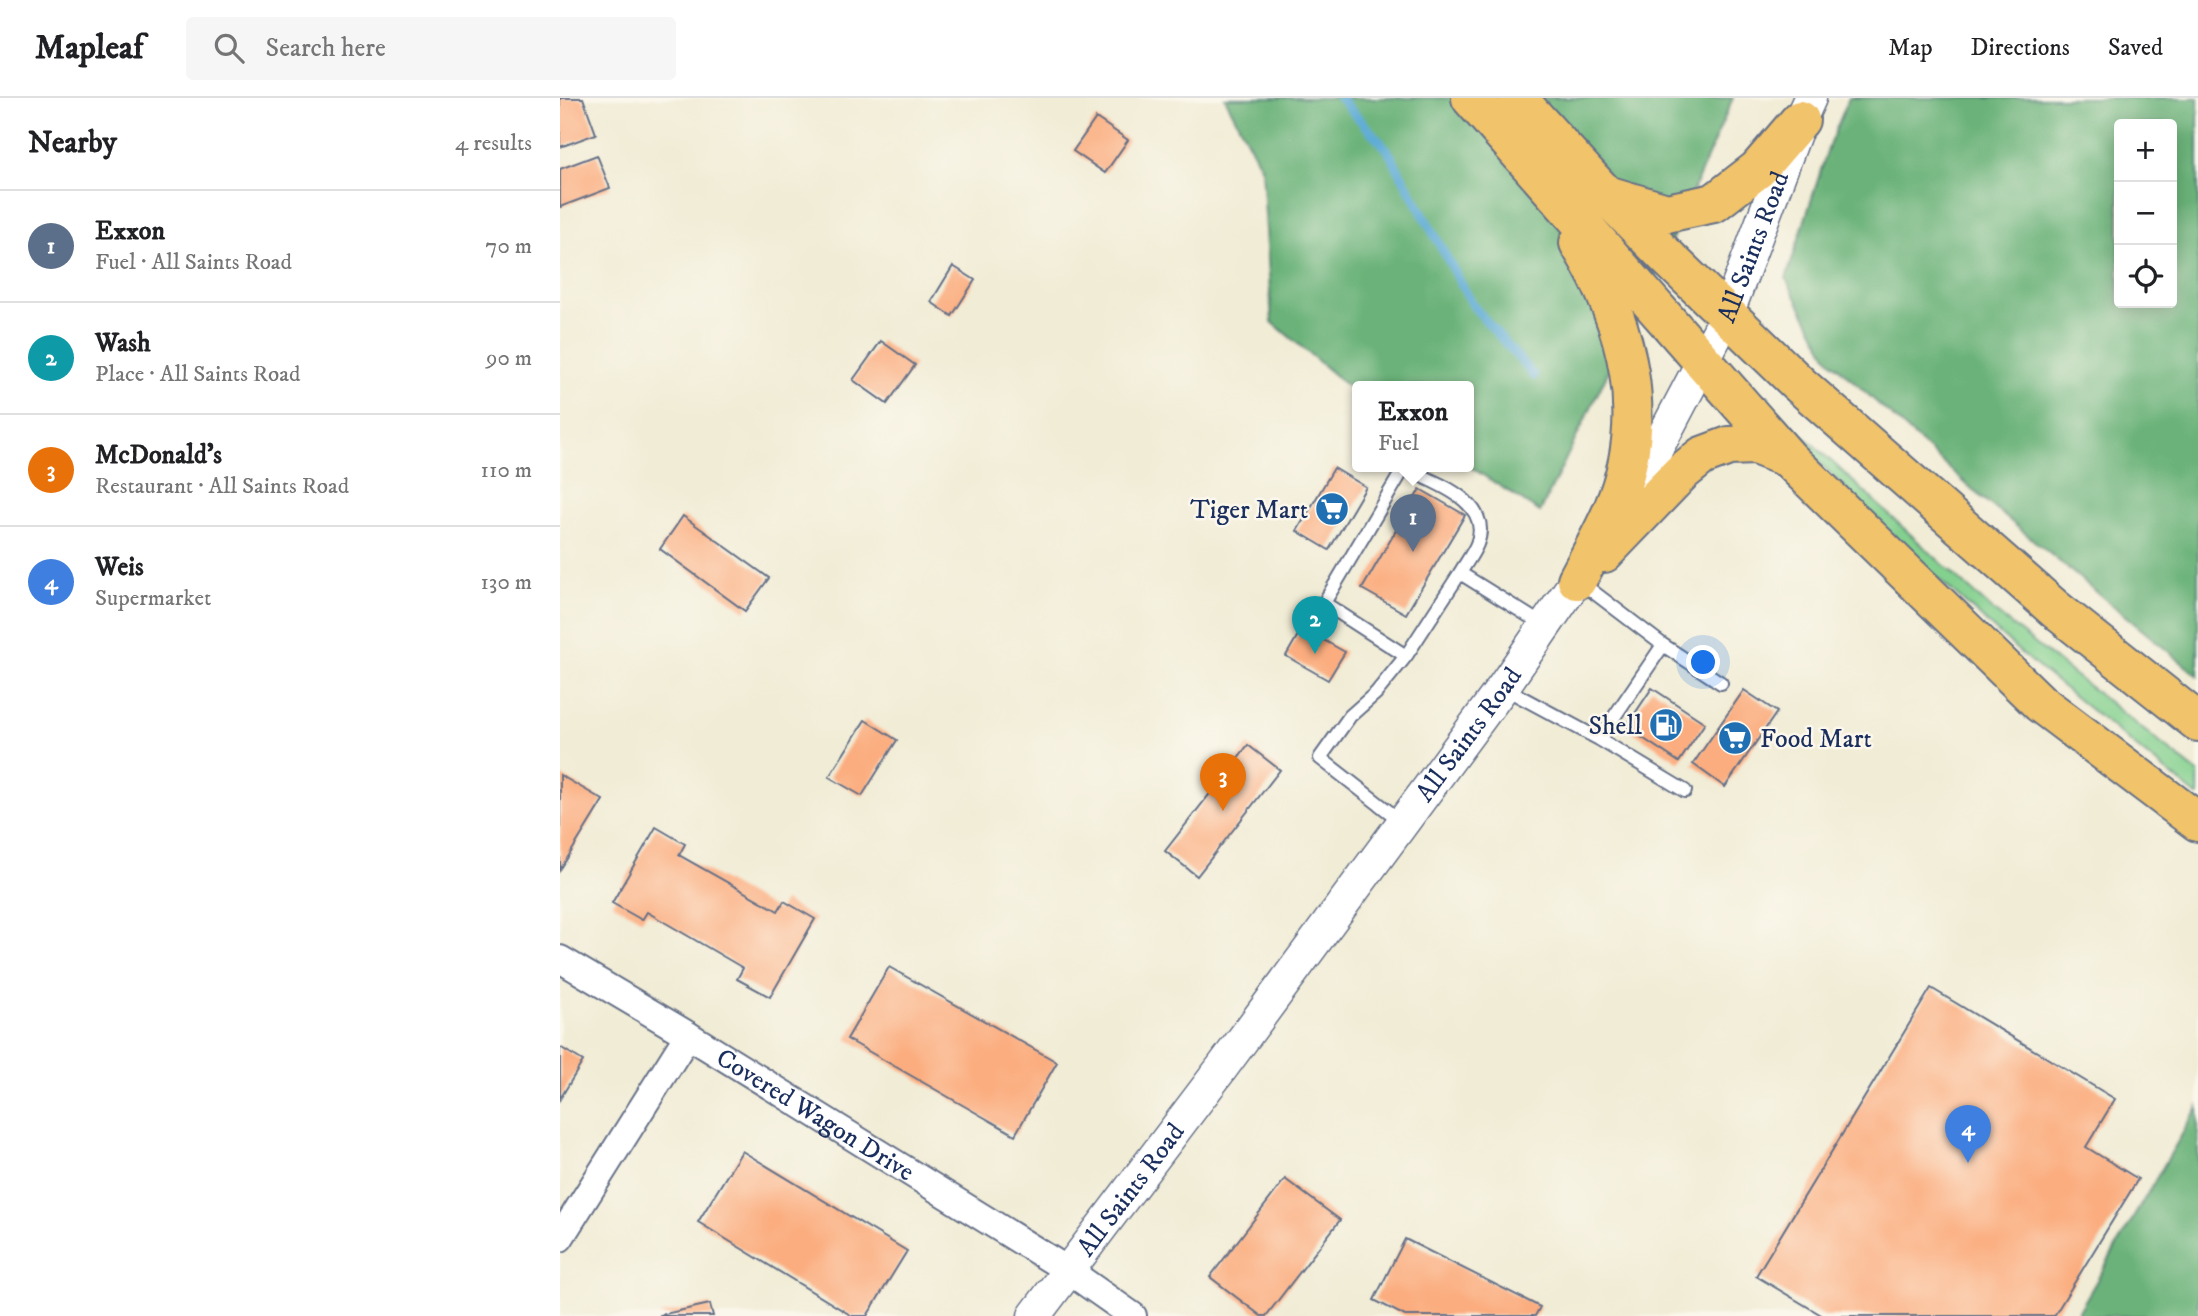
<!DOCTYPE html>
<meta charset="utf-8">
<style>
body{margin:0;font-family:"IM FELL DW Pica",serif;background:#f6f6f6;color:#202124}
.controls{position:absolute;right:21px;top:21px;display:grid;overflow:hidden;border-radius:7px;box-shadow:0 4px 18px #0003}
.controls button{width:63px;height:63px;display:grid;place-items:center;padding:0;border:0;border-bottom:2px solid #e0e0e0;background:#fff;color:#202124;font:35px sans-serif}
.you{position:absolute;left:1144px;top:565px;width:24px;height:24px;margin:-18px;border:5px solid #fff;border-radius:50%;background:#1a73e8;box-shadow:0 0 0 10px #1a73e833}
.badge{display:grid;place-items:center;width:46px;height:46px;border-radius:50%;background:#db2777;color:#fff;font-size:23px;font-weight:700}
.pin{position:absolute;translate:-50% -58px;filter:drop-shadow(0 2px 4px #0008)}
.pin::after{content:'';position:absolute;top:37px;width:24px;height:21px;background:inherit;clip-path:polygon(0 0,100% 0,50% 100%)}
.popup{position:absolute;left:792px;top:283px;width:122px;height:91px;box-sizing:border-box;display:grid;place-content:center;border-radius:7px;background:#fff;filter:drop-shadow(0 2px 5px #0005);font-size:23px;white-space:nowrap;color:#757577}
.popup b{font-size:26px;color:#202124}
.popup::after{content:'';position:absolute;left:50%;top:100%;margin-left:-14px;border:14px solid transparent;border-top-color:#fff}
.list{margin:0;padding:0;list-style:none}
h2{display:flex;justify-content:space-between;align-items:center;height:91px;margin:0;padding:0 28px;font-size:30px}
h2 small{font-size:23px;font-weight:400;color:#757577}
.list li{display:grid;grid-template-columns:46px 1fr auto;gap:21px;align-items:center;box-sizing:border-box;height:112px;padding:0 28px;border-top:2px solid #e0e0e0}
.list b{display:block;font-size:26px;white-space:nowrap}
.list p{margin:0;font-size:23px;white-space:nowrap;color:#757577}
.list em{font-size:23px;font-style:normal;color:#757577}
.icon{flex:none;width:38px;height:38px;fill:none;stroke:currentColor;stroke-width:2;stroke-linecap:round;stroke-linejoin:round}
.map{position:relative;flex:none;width:1638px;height:1218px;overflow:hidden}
header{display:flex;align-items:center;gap:42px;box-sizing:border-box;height:98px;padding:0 35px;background:#fff;border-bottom:2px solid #e0e0e0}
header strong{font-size:33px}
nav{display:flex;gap:38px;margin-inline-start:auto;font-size:24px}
.search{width:490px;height:63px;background:#f6f6f6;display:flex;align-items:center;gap:18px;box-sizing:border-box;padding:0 24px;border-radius:7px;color:#757577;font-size:26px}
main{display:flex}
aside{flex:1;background:#fff}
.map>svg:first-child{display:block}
.green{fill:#84d08e;stroke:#508076;stroke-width:2}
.forest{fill:#6bb279;stroke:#43706c;stroke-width:2;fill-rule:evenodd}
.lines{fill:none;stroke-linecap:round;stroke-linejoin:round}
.stream{stroke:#5caad5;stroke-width:9}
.building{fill:#fbad7f}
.service-casing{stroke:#667188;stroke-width:16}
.minor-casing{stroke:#667188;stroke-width:30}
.tertiary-casing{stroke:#667188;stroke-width:35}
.primary-casing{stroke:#667188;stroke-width:42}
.service{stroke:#fff;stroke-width:12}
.minor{stroke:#fff;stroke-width:26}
.tertiary{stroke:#fff;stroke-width:32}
.primary{stroke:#f1c36a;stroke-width:38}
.labels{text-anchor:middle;stroke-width:5;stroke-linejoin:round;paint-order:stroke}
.street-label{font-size:26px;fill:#1b2f5e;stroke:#fbf7ec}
.poi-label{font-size:26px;fill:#1b2f5e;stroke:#fbf7ec;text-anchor:end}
</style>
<header>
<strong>Mapleaf</strong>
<div class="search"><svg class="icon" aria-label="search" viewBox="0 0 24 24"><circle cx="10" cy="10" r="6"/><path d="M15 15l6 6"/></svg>Search here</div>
<nav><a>Map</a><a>Directions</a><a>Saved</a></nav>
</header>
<main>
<aside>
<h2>Nearby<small>4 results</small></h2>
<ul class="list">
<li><span class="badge" style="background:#5c6f8a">1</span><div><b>Exxon</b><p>Fuel · All Saints Road</p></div><em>70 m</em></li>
<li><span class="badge" style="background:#0f9aa8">2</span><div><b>Wash</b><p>Place · All Saints Road</p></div><em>90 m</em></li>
<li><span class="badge" style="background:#e8710a">3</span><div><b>McDonald's</b><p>Restaurant · All Saints Road</p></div><em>110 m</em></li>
<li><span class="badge" style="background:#3f7fe0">4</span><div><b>Weis</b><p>Supermarket</p></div><em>130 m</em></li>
</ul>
</aside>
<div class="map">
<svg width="1638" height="1218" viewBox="0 0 1638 1218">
<rect width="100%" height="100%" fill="#fbf7ec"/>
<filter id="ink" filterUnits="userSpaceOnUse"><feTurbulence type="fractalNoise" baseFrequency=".0143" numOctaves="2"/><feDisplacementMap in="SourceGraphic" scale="14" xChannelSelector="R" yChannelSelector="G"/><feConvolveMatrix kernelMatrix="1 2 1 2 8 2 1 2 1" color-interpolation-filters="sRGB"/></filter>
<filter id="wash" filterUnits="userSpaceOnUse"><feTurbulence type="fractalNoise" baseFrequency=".00686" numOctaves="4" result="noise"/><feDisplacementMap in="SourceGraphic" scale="28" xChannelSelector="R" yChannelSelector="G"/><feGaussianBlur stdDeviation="1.57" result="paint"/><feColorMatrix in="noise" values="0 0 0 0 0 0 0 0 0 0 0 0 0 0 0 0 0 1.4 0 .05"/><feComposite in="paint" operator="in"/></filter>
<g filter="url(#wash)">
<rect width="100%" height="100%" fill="#f1ecd5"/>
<path class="green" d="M1218 314 1430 510 1638 675V699L1462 556 1357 462 1216 321Z"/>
<path class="forest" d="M665 0H1173L1105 157 980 414 909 368V288H797V296L712 224 702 71Z
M1289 0H1638V578L1414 393 1269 261 1226 181 1268 50ZM1612 26V205H1559V26Z
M1638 1009V1218H1516Z"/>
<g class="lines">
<path class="stream" d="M780 0 827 51 914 209 974 278"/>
</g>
<g id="blocks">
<path class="building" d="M0 0H23L36 36 0 49Z
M536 20 568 42 545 75 513 53Z
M37 57 50 90 0 109V71Z
M393 168 415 182 392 218 371 204Z
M321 243 355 267 327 306 293 282Z
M774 370 806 389 769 452 737 433Z
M860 391 905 417 846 516 802 491Z
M123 418 209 480 185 513 100 451Z
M742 530 785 554 768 582 726 558Z
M1092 590 1145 625 1119 664 1066 629Z
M1184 592 1217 614 1165 689 1133 666Z
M305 622 337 642 302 698 269 679Z
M688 647 720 672 637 778 605 753Z
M0 677 43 702 0 772Z
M96 729 125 746 119 757 218 813 224 803 255 821 210 899 177 881 183 870 87 814 82 822 52 805Z
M329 869 497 964 455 1037 287 941Z
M1371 890 1555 1001 1526 1049 1578 1081 1494 1218H1263L1196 1178Z
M0 949 23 963 0 1001Z
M182 1053 347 1153 307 1218H292L138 1124Z
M725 1081 780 1122 706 1218H701L650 1179Z
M845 1141 980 1209 975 1218H845L814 1202Z
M150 1206 153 1218H100V1217Z"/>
</g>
</g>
<g filter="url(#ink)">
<use href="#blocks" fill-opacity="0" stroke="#667188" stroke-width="2"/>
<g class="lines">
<g class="service-casing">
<path id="service" d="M1019 483 1103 547 1161 585
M1103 547 1039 641 1125 693
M846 558 764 505 844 370C873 384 934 403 917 446 913 456 905 466 900 475
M944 590 1039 641
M842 724 760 660 790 618 816 595 846 558 900 475 985 528"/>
</g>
<g class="minor-casing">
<g id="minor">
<path id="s1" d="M0 861 128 937 509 1173 573 1218"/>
<path d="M0 1140 128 937"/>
</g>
</g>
<g class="tertiary-casing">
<g id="tertiary">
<path id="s2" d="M1064 408 1084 375 1167 217 1240 22 1250 0"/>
<path id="s3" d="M474 1218 661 971 943 589 1029 464"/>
</g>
</g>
<g class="primary-casing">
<path id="primary" d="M911 0 1228 360 1480 605 1638 724
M957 0 1045 96 1105 157 1239 286 1495 511 1638 624
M1047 97 1107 115 1154 105 1198 71 1240 22
M1044 455 1121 375 1142 358 1169 348 1195 347 1228 360
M1017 482C1029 459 1043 435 1053 411 1092 320 1068 226 1019 145"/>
</g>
<use href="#service" class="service"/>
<use href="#minor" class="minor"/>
<use href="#tertiary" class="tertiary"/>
<use href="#primary" class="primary"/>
</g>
</g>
<defs>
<g id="supermarket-disc" transform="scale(1.75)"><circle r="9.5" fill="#1f6fb2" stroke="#fbf7ec"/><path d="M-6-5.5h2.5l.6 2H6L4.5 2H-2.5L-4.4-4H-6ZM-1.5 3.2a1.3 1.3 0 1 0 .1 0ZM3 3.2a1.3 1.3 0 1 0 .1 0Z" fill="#fff"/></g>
<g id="fuel-disc" transform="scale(1.75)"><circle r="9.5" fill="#1f6fb2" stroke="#fbf7ec"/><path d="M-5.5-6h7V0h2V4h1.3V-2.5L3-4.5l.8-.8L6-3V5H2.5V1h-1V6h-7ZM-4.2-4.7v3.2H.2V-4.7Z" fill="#fff"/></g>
</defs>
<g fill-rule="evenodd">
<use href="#supermarket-disc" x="772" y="411"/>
<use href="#fuel-disc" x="1106" y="627"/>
<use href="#supermarket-disc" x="1175" y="640"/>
</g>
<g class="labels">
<g class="street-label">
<text dy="9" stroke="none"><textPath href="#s2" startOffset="290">All Saints Road</textPath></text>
<text dy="9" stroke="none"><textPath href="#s3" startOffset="726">All Saints Road</textPath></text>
<text dy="9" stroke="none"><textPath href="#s1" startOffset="299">Covered Wagon Drive</textPath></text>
<text dy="9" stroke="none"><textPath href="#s3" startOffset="159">All Saints Road</textPath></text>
</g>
<g class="poi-label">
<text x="748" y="420">Tiger Mart</text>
<text x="1082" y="636">Shell</text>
<text x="1200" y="649" text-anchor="start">Food Mart</text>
</g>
</g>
</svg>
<div class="controls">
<button>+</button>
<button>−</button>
<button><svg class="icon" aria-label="locate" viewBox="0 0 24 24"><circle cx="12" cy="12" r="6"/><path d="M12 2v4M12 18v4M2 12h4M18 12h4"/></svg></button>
</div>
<div class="you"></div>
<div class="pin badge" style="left:853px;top:454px;background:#5c6f8a">1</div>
<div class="popup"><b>Exxon</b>Fuel</div>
<div class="pin badge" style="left:755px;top:556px;background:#0f9aa8">2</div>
<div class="pin badge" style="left:663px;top:713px;background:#e8710a">3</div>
<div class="pin badge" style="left:1408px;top:1065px;background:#3f7fe0">4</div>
</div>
</main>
